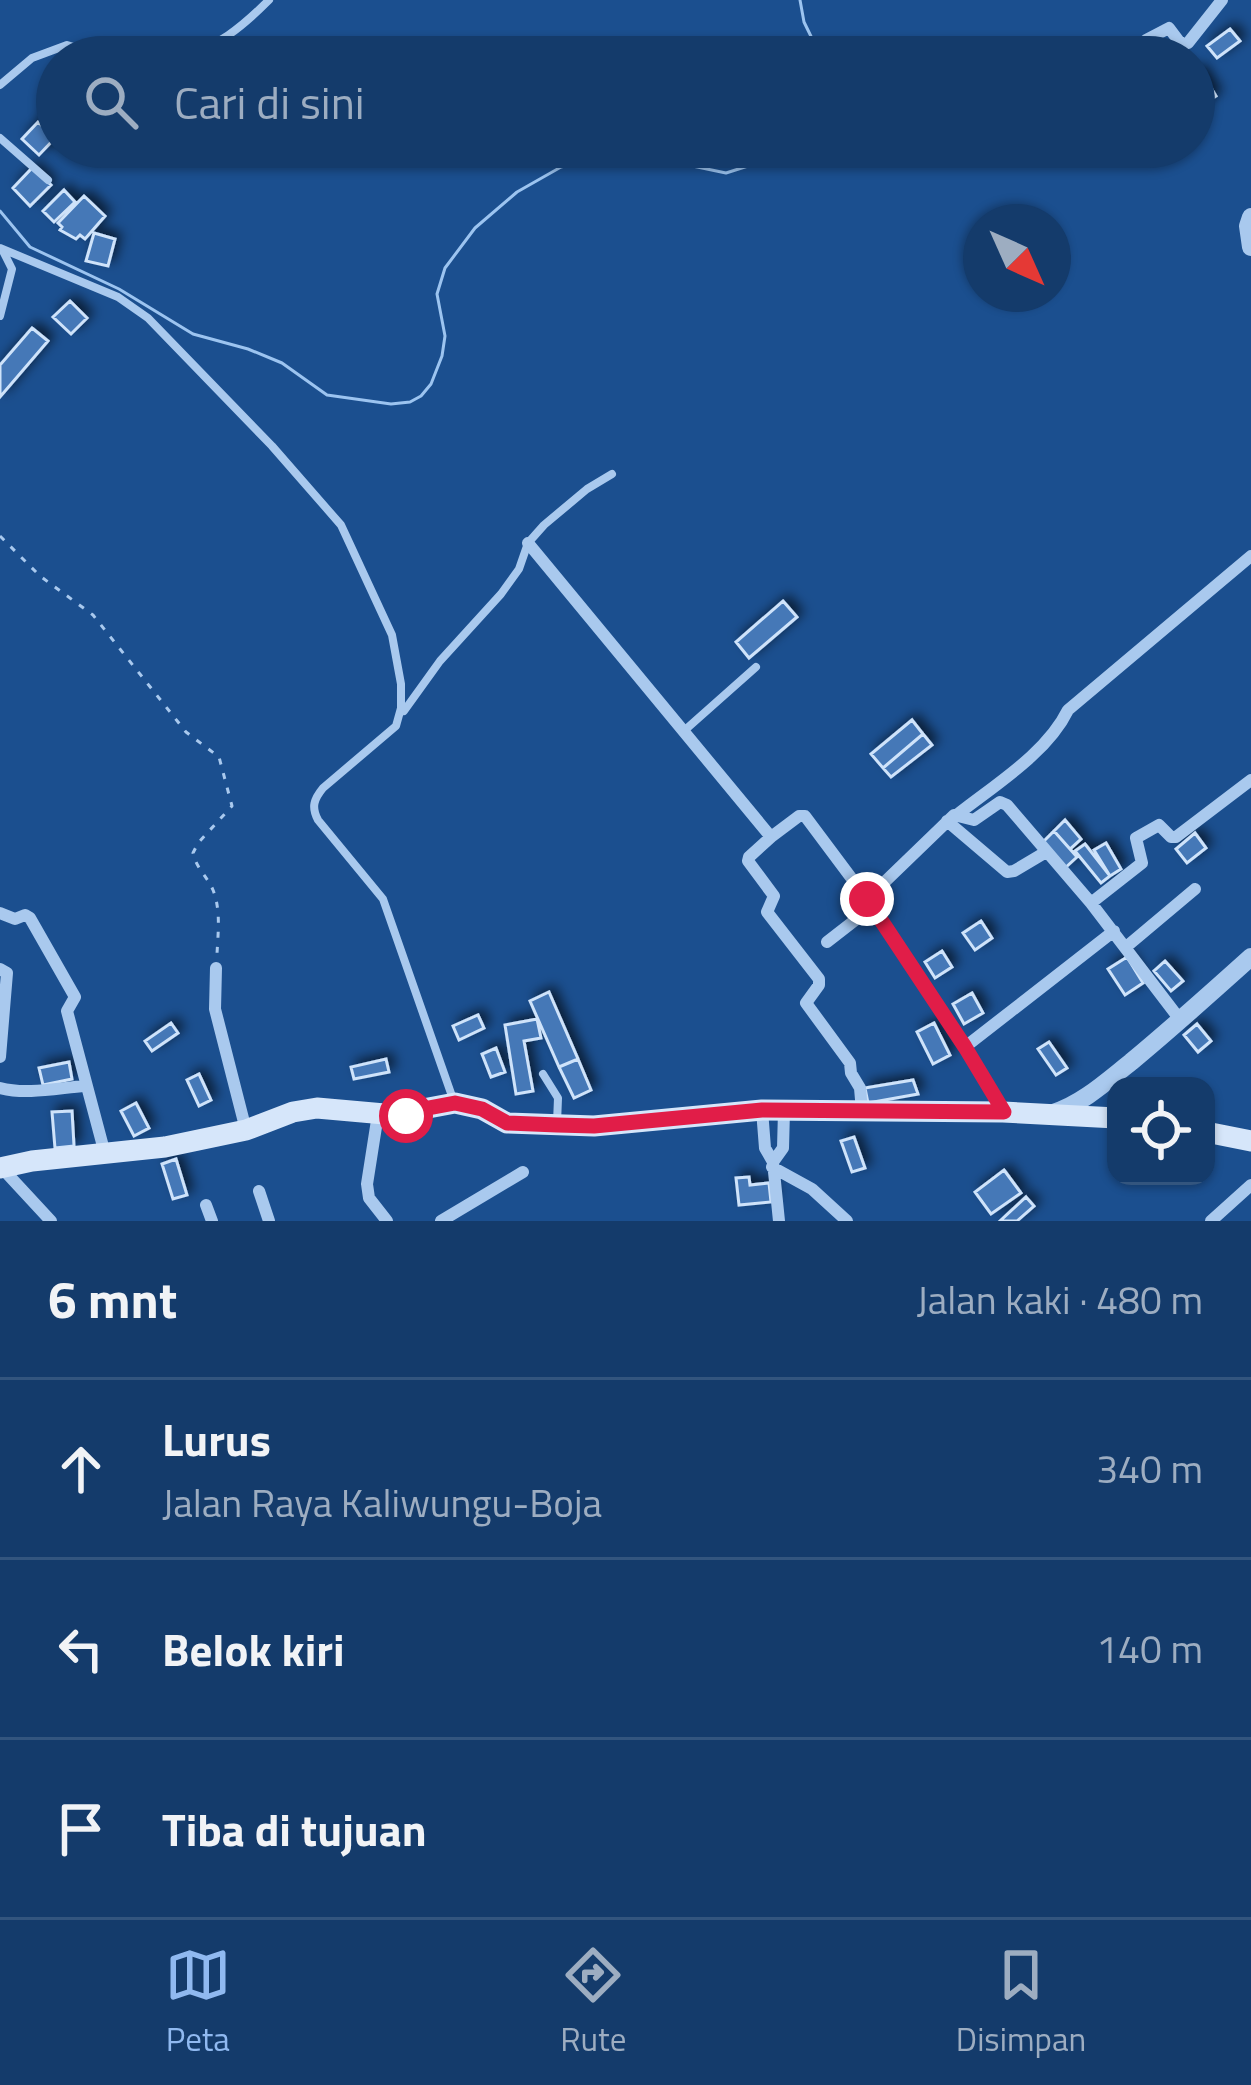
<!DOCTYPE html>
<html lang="id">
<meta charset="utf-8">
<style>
body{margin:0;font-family:"Titillium Web",sans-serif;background:#214673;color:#f1f3f6}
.controls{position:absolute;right:36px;bottom:36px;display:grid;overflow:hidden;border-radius:24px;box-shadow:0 3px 9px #0004}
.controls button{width:108px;height:108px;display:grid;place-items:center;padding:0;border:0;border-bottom:3px solid #33557e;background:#143b6b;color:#f1f3f6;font:60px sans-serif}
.compass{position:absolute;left:963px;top:204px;width:108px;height:108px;border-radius:50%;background:#143b6b;box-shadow:0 3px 9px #0004;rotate:135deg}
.stop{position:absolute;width:36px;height:36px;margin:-27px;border:9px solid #e11d48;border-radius:50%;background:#fff}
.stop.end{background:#e11d48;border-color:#fff;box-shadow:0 3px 12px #0008}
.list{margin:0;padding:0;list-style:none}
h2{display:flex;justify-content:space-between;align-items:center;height:156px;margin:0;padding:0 48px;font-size:51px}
h2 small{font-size:39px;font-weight:400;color:#9dadc1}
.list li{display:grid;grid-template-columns:78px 1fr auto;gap:36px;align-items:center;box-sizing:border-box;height:180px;padding:0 48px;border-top:3px solid #33557e}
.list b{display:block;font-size:45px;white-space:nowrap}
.list p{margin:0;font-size:39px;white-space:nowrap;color:#9dadc1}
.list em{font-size:39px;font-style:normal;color:#9dadc1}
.icon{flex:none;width:66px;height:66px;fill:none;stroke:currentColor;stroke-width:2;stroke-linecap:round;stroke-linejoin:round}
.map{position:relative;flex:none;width:1251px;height:1221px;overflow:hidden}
.search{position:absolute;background:#143b6b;box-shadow:0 3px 9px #0004;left:36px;right:36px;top:36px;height:132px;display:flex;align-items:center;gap:30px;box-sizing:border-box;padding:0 42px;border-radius:66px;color:#9dadc1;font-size:45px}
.sheet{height:696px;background:#143b6b}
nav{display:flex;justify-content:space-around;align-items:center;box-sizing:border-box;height:168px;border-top:3px solid #33557e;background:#143b6b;font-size:33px;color:#9dadc1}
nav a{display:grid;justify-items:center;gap:6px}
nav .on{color:#90b9f0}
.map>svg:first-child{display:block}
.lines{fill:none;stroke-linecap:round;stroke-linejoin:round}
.stream{stroke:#9cc4f0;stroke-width:3}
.building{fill:#4478b7;stroke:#cfe3fa;stroke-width:3;filter:url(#shadow)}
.path{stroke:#a9c9ee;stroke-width:3;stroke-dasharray:6 9;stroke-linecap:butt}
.service{stroke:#a9c9ee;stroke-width:8}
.minor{stroke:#a9c9ee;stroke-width:12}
.tertiary{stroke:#a9c9ee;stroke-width:18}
.secondary{stroke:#d6e6fa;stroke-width:21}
.route{stroke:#e11d48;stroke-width:15}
</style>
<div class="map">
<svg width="1251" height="1221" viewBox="0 0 1251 1221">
<defs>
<filter id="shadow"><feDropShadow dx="5.5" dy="-5.5" stdDeviation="6" flood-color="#0009"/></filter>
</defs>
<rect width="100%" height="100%" fill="#1b4f8f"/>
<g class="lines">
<path class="stream" d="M800 0 804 22 821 57
M0 211 30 247 119 289 193 334 248 349 282 363 327 395 391 404 410 402 421 396 431 384 442 356 445 336 437 294 445 268 475 228 517 192 561 167 591 158 640 155 726 173 748 166 769 147"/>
</g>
<path class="building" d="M1230 29 1240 41 1217 58 1207 46Z
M1200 70 1216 96 1199 107 1194 99V74Z
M38 122 55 138 39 155 22 139Z
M33 167 51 185 30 206 13 188Z
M64 190 75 202 54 222 43 211Z
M84 196 105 216 85 239 80 235 76 239 60 230 62 227 58 223Z
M94 233 115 239 108 266 86 261Z
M70 301 87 318 71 334 53 317Z
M32 328 48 341 0 397V365Z
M783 601 797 617 749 658 736 642Z
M912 720 923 734 883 768 871 754Z
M923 734 932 745 891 777 883 768Z
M1065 820 1081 839 1070 849 1054 831Z
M1054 831 1077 857 1065 868 1042 843Z
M1195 833 1206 848 1187 863 1176 849Z
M1106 843 1121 869 1110 876 1094 850Z
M1085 844 1110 876 1101 883 1075 851Z
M981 921 992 938 975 950 963 933Z
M942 951 952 967 935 978 925 962Z
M1127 957 1143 983 1125 995 1108 969Z
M1165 961 1183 981 1171 991 1154 971Z
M549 992 578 1059 559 1067 530 1001Z
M972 993 983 1013 964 1024 953 1004Z
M478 1015 484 1028 459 1040 453 1026Z
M537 1019 541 1038 524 1041 533 1091 516 1094 505 1025Z
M171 1023 178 1033 152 1051 145 1041Z
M934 1023 950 1055 933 1064 917 1032Z
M1197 1024 1211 1041 1198 1052 1184 1035Z
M1049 1042 1067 1068 1056 1075 1038 1049Z
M496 1048 505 1072 491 1077 482 1054Z
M386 1059 389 1072 354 1079 351 1067Z
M578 1059 591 1090 574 1098 559 1067Z
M69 1062 72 1079 43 1085 39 1068Z
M199 1074 211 1100 199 1106 187 1080Z
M913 1080 918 1094 868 1103 865 1088Z
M136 1103 149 1128 134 1136 121 1111Z
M72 1111 74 1146 55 1148 52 1112Z
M854 1137 865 1168 852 1172 841 1141Z
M176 1159 187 1195 173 1199 162 1164Z
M1004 1170 1021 1193 991 1214 975 1192Z
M749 1177 750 1185 769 1183 771 1202 739 1205 736 1178Z
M1026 1197 1034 1206 1017 1221H1000Z"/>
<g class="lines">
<path class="path" d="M0 536 40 576 93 615 186 732 219 757 232 806 198 843 193 853C196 868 207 876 213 890 221 910 218 933 217 954"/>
<path class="service" d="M179 57C216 49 243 26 269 0
M0 85 32 58 67 45 109 57
M0 138 48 180
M0 248 118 297 148 318 272 446 341 525 392 635 401 684V708L396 726 323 788C314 799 311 807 318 820L383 899 453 1099
M0 316 12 269 2 249
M404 711 440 661 501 594 519 569 528 543 544 525 587 489 612 474
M685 730 756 667
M543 1074 558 1098 557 1123"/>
<path class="minor" d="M1146 40 1169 28 1181 44 1188 43 1222 0
M528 543 771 837 799 816H805L867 899
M958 814C996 784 1047 753 1068 710L1251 556
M947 821 1007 872 1014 871 1046 852
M771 837 749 857 748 861 774 896 767 912 819 979V985L806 1003 850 1063 851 1073 860 1088 862 1111
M1091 903 1142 863 1136 838 1159 825 1171 837H1176L1251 780
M0 913 15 919 25 915 30 918 75 997 67 1011 105 1154
M827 942 872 907
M1126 947 1195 889
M216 968 215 1009 246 1130
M0 969 7 973 0 1057
M965 1047 1114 931
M0 1088C26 1095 58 1088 85 1086
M762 1110 765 1148 773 1162 779 1221
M1003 1112 965 1047 867 899 954 815 974 820 1000 802 1007 805 1091 903 1181 1021
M378 1114 367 1184 369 1198 387 1221
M773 1162 783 1148 784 1111
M1 1167 51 1221
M772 1167 812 1189 847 1221
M259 1191 269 1221
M206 1205 212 1221
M441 1221 523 1172
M1211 1221 1251 1185"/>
<path class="tertiary" d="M1251 217 1248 226 1251 247
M1053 1113C1082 1104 1107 1081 1131 1062 1172 1028 1211 993 1251 957"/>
<path class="secondary" d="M1206 1132 1251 1141
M0 1168 32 1161 165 1147 246 1130 293 1112 317 1108 407 1116 423 1109 455 1103 482 1109 507 1123 594 1126 762 1110 1003 1112 1116 1118"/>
</g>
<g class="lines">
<path class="route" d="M406 1116 423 1109 455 1103 482 1109 507 1123 557 1125 594 1126 762 1110 1004 1112 965 1047 867 899"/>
</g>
</svg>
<div class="controls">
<button><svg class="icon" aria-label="locate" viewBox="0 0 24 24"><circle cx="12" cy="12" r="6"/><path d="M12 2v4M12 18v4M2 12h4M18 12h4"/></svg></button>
</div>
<svg class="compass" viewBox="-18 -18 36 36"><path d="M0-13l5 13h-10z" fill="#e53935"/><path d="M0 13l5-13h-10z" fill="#9dadc1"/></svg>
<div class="stop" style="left:406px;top:1116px"></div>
<div class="stop end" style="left:867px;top:899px"></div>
<div class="search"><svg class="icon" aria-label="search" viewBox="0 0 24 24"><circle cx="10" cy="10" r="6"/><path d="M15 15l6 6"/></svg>Cari di sini</div>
</div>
<section class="sheet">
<h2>6 mnt<small>Jalan kaki · 480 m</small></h2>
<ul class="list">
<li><svg class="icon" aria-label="ahead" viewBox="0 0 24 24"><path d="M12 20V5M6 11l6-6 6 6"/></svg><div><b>Lurus</b><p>Jalan Raya Kaliwungu-Boja</p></div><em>340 m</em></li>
<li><svg class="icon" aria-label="left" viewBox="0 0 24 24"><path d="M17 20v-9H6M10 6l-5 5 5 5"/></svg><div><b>Belok kiri</b></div><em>140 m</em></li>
<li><svg class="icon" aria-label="arrive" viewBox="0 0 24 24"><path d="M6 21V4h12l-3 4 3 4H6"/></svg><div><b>Tiba di tujuan</b></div></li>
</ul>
</section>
<nav>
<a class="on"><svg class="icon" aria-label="map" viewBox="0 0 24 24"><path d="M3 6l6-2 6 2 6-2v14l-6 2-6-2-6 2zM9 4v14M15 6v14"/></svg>Peta</a>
<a><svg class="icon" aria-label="directions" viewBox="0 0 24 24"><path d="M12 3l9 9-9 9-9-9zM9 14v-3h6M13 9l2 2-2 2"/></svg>Rute</a>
<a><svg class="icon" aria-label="saved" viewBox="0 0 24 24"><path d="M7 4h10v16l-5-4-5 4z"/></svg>Disimpan</a>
</nav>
